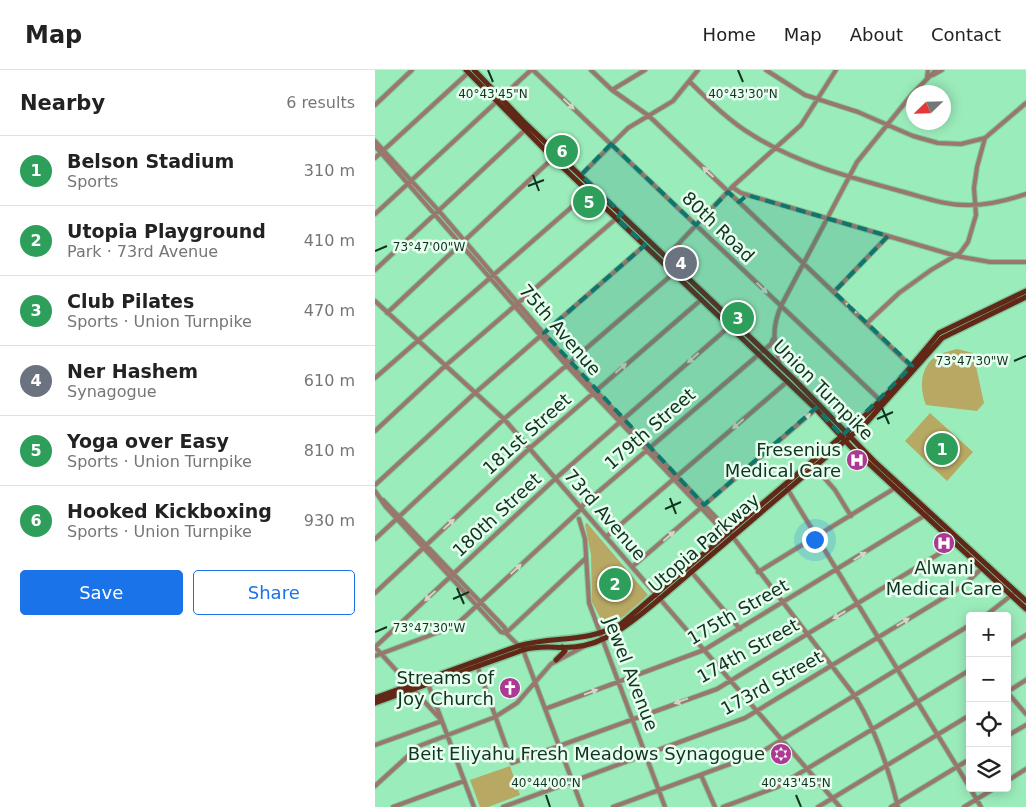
<!DOCTYPE html>
<meta charset="utf-8">
<style>
body{margin:0;font-family:"DejaVu Sans",sans-serif;background:#f2f2f2;color:#222}
.controls{position:absolute;right:15px;bottom:15px;display:grid;overflow:hidden;border-radius:5px;box-shadow:0 2px 12px #0003}
.controls button{width:45px;height:45px;display:grid;place-items:center;padding:0;border:0;border-bottom:1px solid #e0e0e0;background:#fff;color:#222;font:25px sans-serif}
.compass{position:absolute;left:531px;top:15px;width:45px;height:45px;border-radius:50%;background:#fff;box-shadow:0 2px 12px #0003;rotate:247deg}
.you{position:absolute;left:439px;top:469px;width:18px;height:18px;margin:-12px;border:4px solid #fff;border-radius:50%;background:#1a73e8;box-shadow:0 0 0 8px #1a73e833}
.badge{display:grid;place-items:center;width:32px;height:32px;border-radius:50%;background:#1a73e8;color:#fff;font-size:16px;font-weight:700}
.pin{position:absolute;translate:-50% -50%;border:2px solid #fff;box-shadow:0 1px 5px #0006}
.list{margin:0;padding:0;list-style:none}
h2{display:flex;justify-content:space-between;align-items:center;height:65px;margin:0;padding:0 20px;font-size:21px}
h2 small{font-size:16px;font-weight:400;color:#767676}
.list li{display:grid;grid-template-columns:32px 1fr auto;gap:15px;align-items:center;box-sizing:border-box;height:70px;padding:0 20px;border-top:1px solid #e0e0e0}
.list b{display:block;font-size:19px;white-space:nowrap}
.list p{margin:0;font-size:16px;white-space:nowrap;color:#767676}
.list em{font-size:16px;font-style:normal;color:#767676}
.actions{display:flex;gap:10px;padding:15px 20px}
.actions a{flex:1;padding:11px 0;border:1px solid #1a73e8;border-radius:5px;text-align:center;font-size:18px;color:#1a73e8}
.actions .main{background:#1a73e8;color:#fff}
.icon{flex:none;width:28px;height:28px;fill:none;stroke:currentColor;stroke-width:2;stroke-linecap:round;stroke-linejoin:round}
.map{position:relative;flex:none;width:651px;height:737px;overflow:hidden}
header{display:flex;align-items:center;gap:30px;box-sizing:border-box;height:70px;padding:0 25px;background:#fff;border-bottom:1px solid #e0e0e0}
header strong{font-size:24px}
nav{display:flex;gap:28px;margin-inline-start:auto;font-size:18px}
main{display:flex}
aside{flex:1;background:#fff}
.map>svg:first-child{display:block}
.green{fill:#b7a863}
.lines{fill:none;stroke-linecap:round;stroke-linejoin:round}
.minor-casing{stroke:#7fc79c;stroke-width:6}
.major-casing{stroke:#7fc79c;stroke-width:8}
.minor{stroke:#9a776d;stroke-width:4}
.major{stroke:#612817;stroke-width:5}
.oneway{fill:#d1d6c9}
.marked{fill:#0f766e;fill-opacity:0.2;stroke:#0f766e;stroke-width:4;stroke-dasharray:10 6;stroke-linejoin:round}
.ticks{fill:none;stroke:#113321;stroke-width:2}
.labels{text-anchor:middle;stroke-width:5;stroke-linejoin:round;paint-order:stroke}
.street-label{font-size:18px;fill:#113321;stroke:#e8fff0}
.poi-label{font-size:18px;fill:#113321;stroke:#e8fff0;text-anchor:end}
.ticks-label{font-size:12px;text-anchor:middle;fill:#113321;stroke:#e8fff0;stroke-width:5;stroke-linejoin:round;paint-order:stroke}
</style>
<header>
<strong>Map</strong>
<nav><a>Home</a><a>Map</a><a>About</a><a>Contact</a></nav>
</header>
<main>
<aside>
<h2>Nearby<small>6 results</small></h2>
<ul class="list">
<li><span class="badge" style="background:#2e9e5b">1</span><div><b>Belson Stadium</b><p>Sports</p></div><em>310 m</em></li>
<li><span class="badge" style="background:#2e9e5b">2</span><div><b>Utopia Playground</b><p>Park · 73rd Avenue</p></div><em>410 m</em></li>
<li><span class="badge" style="background:#2e9e5b">3</span><div><b>Club Pilates</b><p>Sports · Union Turnpike</p></div><em>470 m</em></li>
<li><span class="badge" style="background:#6b7280">4</span><div><b>Ner Hashem</b><p>Synagogue</p></div><em>610 m</em></li>
<li><span class="badge" style="background:#2e9e5b">5</span><div><b>Yoga over Easy</b><p>Sports · Union Turnpike</p></div><em>810 m</em></li>
<li><span class="badge" style="background:#2e9e5b">6</span><div><b>Hooked Kickboxing</b><p>Sports · Union Turnpike</p></div><em>930 m</em></li>
</ul>
<div class="actions"><a class="main">Save</a><a>Share</a></div>
</aside>
<div class="map">
<svg width="651" height="737" viewBox="0 0 651 737">
<rect width="100%" height="100%" fill="#9becbb"/>
<path class="green" d="M582 279 598 283 609 333 602 341 551 335C544 318 545 295 563 285 569 282 576 281 582 279Z
M555 343 598 382 572 411 530 371Z
M212 453 273 525 249 546 230 557 217 532 216 485 210 454Z
M135 696 145 725 113 737H105L95 710Z"/>
<g class="lines">
<g class="minor-casing">
<path id="minor" d="M158 0 506 331
M216 0 237 20 274 46 537 297
M391 0 430 25 483 42 538 66 563 73 586 74 610 68 651 33
M558 5 567 0
M552 8 553 0
M315 12C335 32 355 52 379 66 424 94 474 107 525 121 548 127 571 136 595 135 615 135 633 130 651 124
M237 20 270 0
M539 22 561 0
M0 35 37 0
M0 71 64 141 194 293 351 458 480 626C500 659 514 699 523 737
M0 76 191 295 348 461 353 464
M0 88 93 3
M206 105 253 58 298 31 323 0
M357 117 366 123 581 186 615 192H651
M0 144 156 0
M291 187 357 117 426 55 461 0
M0 200 150 60
M459 222 513 166
M0 231 129 349 465 737
M12 243 178 88
M492 253 524 223 556 200 585 183 593 172 601 145 599 118 602 97 610 68
M405 295C399 270 396 260 406 236L482 92 538 23
M0 308 214 122
M0 361 70 296 243 147
M438 395 460 420 476 446
M0 415 100 323 270 175
M410 415 595 718
M0 421 11 437 126 562 131 563 148 580 207 737
M8 430 130 558 131 563
M204 449 210 469 214 533 290 737
M231 467 413 311
M0 469 129 349 299 203
M257 497 441 339
M313 498 365 559
M383 502 520 418
M0 523 155 378 327 229
M610 546 638 524
M131 563 211 488
M0 577 181 408 355 256
M0 577 67 651 99 737
M632 577 651 565
M0 586 80 556 203 442 209 434 396 274 398 269
M102 595 137 693 342 619 580 474
M632 622 651 644
M632 622 651 610
M170 639 329 580 552 444
M632 666 651 655
M0 675 67 651 53 614
M326 705 340 737
M632 711 651 699
M0 716 44 676 120 647 142 633 176 594 208 577
M595 718 606 737
M18 737 89 711
M128 737 370 648 588 516 606 499
M238 737 385 683 595 555
M348 737 402 717 595 600
M443 737 595 645
M516 737 595 689
M589 737 620 718"/>
</g>
<g class="major-casing">
<path id="major" d="M91 0 178 88 441 339 476 377 651 539
M99 0 148 51 419 309 499 391 651 531
M181 590 190 581 187 577
M0 628 143 576C181 565 209 574 246 554L481 354 516 320 564 263 651 221
M0 633 148 580C169 574 180 579 199 577 230 575 258 551 281 532L492 352 567 268 651 227"/>
</g>
<use href="#minor" class="minor"/>
<use href="#major" class="major"/>
</g>
<defs><path id="oneway-solid" d="M-6-.8H1V-3.2L6.5 0L1 3.2V.8H-6Z" transform="scale(1.25)"/></defs>
<g class="oneway">
<use href="#oneway-solid" transform="translate(194 34) rotate(44)"/>
<use href="#oneway-solid" transform="translate(333 102) rotate(-137)"/>
<use href="#oneway-solid" transform="translate(387 218) rotate(44)"/>
<use href="#oneway-solid" transform="translate(476 238) rotate(-137)"/>
<use href="#oneway-solid" transform="translate(318 288) rotate(139)"/>
<use href="#oneway-solid" transform="translate(246 298) rotate(-41)"/>
<use href="#oneway-solid" transform="translate(430 348) rotate(-41)"/>
<use href="#oneway-solid" transform="translate(363 354) rotate(139)"/>
<use href="#oneway-solid" transform="translate(74 454) rotate(-43)"/>
<use href="#oneway-solid" transform="translate(294 466) rotate(-41)"/>
<use href="#oneway-solid" transform="translate(485 486) rotate(-32)"/>
<use href="#oneway-solid" transform="translate(141 499) rotate(-43)"/>
<use href="#oneway-solid" transform="translate(55 526) rotate(137)"/>
<use href="#oneway-solid" transform="translate(464 545) rotate(149)"/>
<use href="#oneway-solid" transform="translate(528 552) rotate(-31)"/>
<use href="#oneway-solid" transform="translate(216 622) rotate(-20)"/>
<use href="#oneway-solid" transform="translate(306 631) rotate(160)"/>
</g>
<path class="marked" d="M236 74 321 155 353 122 364 132 372 125 513 166 459 222 537 296 467 366 441 338 329 435 169 263 270 175 241 148 247 144 206 105Z"/>
<path class="ticks" d="M113 0 118 12M363 0 368 12M158 105 164 121M153 116 169 110M0 181 12 176M639 291 651 286M507 338 514 354M502 349 518 342M295 428 301 444M290 439 306 432M82 518 89 534M78 529 94 522M0 562 12 557M171 725 175 737M421 725 426 737"/>
<defs>
<g id="hospital-disc" transform="scale(1.125)"><circle r="9.5" fill="#ac3a94" stroke="#e8fff0"/><path d="M-5-5h3v3.5h4V-5h3V5h-3V1.5h-4V5h-3Z" fill="#fff"/></g>
<g id="church-disc" transform="scale(1.125)"><circle r="9.5" fill="#ac3a94" stroke="#e8fff0"/><path d="M-1.2-6h2.4v3.5h3.3v2.4h-3.3V6h-2.4V-.1h-3.3v-2.4h3.3Z" fill="#fff"/></g>
<g id="synagogue-disc" transform="scale(1.125)"><circle r="9.5" fill="#ac3a94" stroke="#e8fff0"/><path d="M0-6.5L5.6 3.2H-5.6ZM0 6.5L5.6-3.2H-5.6Z" fill="#fff"/></g>
</defs>
<g fill-rule="evenodd">
<use href="#hospital-disc" x="482" y="390"/>
<use href="#hospital-disc" x="569" y="473"/>
<use href="#church-disc" x="135" y="618"/>
<use href="#synagogue-disc" x="406" y="684"/>
</g>
<g class="labels">
<g class="street-label">
<text transform="translate(343 157) rotate(44)" y="6">80th Road</text>
<text transform="translate(185 260) rotate(49)" y="6">75th Avenue</text>
<text transform="translate(448 320) rotate(45)" y="6">Union Turnpike</text>
<text transform="translate(275 359) rotate(-41)" y="6">179th Street</text>
<text transform="translate(152 364) rotate(-42)" y="6">181st Street</text>
<text transform="translate(122 445) rotate(-43)" y="6">180th Street</text>
<text transform="translate(230 445) rotate(49)" y="6">73rd Avenue</text>
<text transform="translate(329 473) rotate(-41)" y="6">Utopia Parkway</text>
<text transform="translate(363 542) rotate(-30)" y="6">175th Street</text>
<text transform="translate(373 581) rotate(-29)" y="6">174th Street</text>
<text transform="translate(256 604) rotate(69)" y="6">Jewel Avenue</text>
<text transform="translate(397 613) rotate(-29)" y="6">173rd Street</text>
</g>
<g class="poi-label">
<text x="466" y="386">Fresenius<tspan x="466" dy="21">Medical Care</tspan></text>
<text x="569" y="504" text-anchor="middle">Alwani<tspan x="569" dy="21">Medical Care</tspan></text>
<text x="119" y="614">Streams of<tspan x="119" dy="21">Joy Church</tspan></text>
<text x="390" y="690">Beit Eliyahu Fresh Meadows Synagogue</text>
</g>
</g>
<g class="ticks-label">
<text x="118" y="28">40°43'45"N</text>
<text x="368" y="28">40°43'30"N</text>
<text x="54" y="181">73°47'00"W</text>
<text x="597" y="295">73°47'30"W</text>
<text x="54" y="562">73°47'30"W</text>
<text x="171" y="717">40°44'00"N</text>
<text x="421" y="717">40°43'45"N</text>
</g>
</svg>
<div class="controls">
<button>+</button>
<button>−</button>
<button><svg class="icon" aria-label="locate" viewBox="0 0 24 24"><circle cx="12" cy="12" r="6"/><path d="M12 2v4M12 18v4M2 12h4M18 12h4"/></svg></button>
<button><svg class="icon" aria-label="layers" viewBox="0 0 24 24"><path d="M12 4l9 5-9 5-9-5zM3 14l9 5 9-5"/></svg></button>
</div>
<svg class="compass" viewBox="-18 -18 36 36"><path d="M0-13l5 13h-10z" fill="#e53935"/><path d="M0 13l5-13h-10z" fill="#767676"/></svg>
<div class="you"></div>
<div class="pin badge" style="left:567px;top:379px;background:#2e9e5b">1</div>
<div class="pin badge" style="left:240px;top:514px;background:#2e9e5b">2</div>
<div class="pin badge" style="left:363px;top:248px;background:#2e9e5b">3</div>
<div class="pin badge" style="left:306px;top:193px;background:#6b7280">4</div>
<div class="pin badge" style="left:214px;top:132px;background:#2e9e5b">5</div>
<div class="pin badge" style="left:187px;top:81px;background:#2e9e5b">6</div>
</div>
</main>
